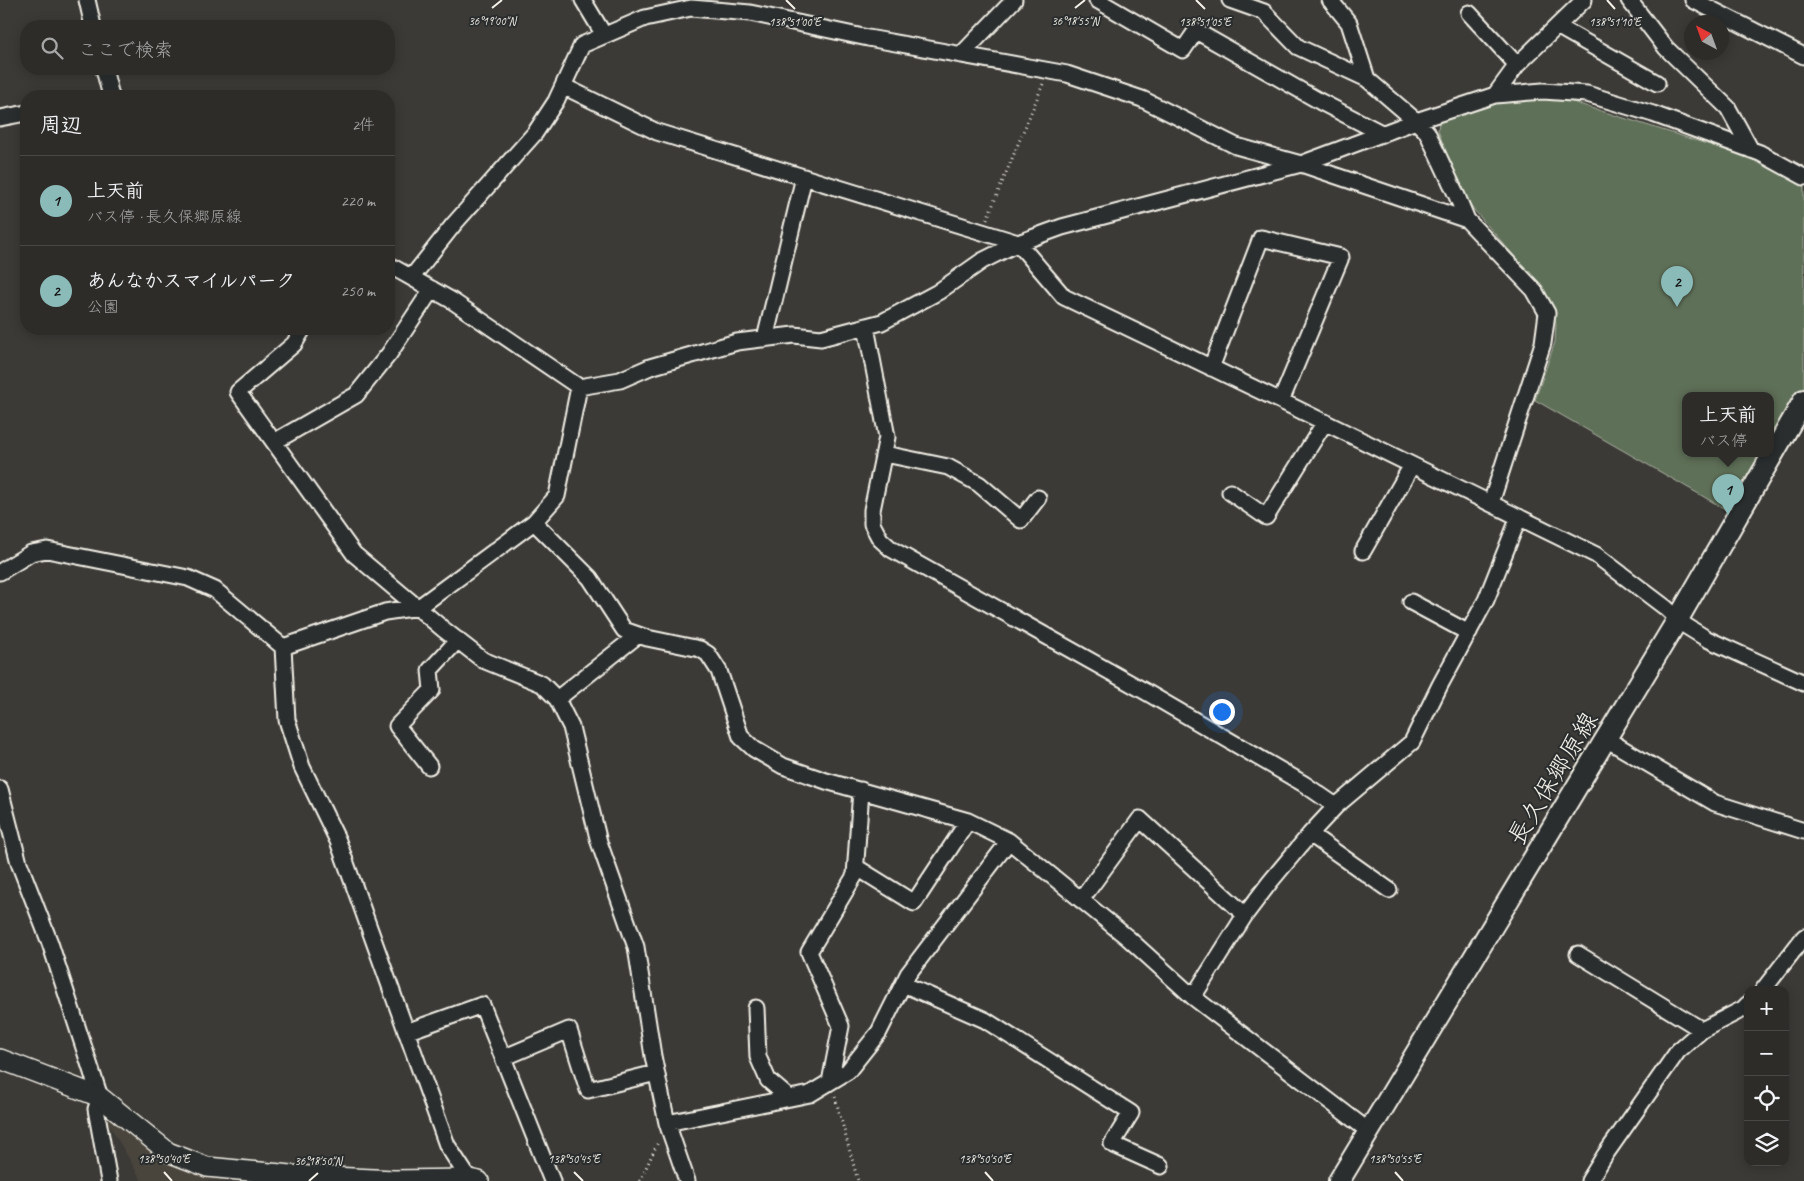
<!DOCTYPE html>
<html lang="ja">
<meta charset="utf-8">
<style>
body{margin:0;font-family:Caveat,"Klee One",sans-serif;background:#353431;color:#f1f3f6}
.controls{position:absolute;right:15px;bottom:15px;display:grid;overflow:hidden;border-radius:10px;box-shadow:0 2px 12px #0003}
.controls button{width:45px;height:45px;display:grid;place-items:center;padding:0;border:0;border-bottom:1px solid #484846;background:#2d2c29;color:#f1f3f6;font:25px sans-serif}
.compass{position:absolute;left:1684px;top:15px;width:45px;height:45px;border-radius:50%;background:#2d2c29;box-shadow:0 2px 12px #0003;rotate:319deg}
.you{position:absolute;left:1221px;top:711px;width:18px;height:18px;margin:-12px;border:4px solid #fff;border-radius:50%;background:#1a73e8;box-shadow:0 0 0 8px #1a73e833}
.badge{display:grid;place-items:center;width:32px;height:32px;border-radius:50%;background:#8bbbb9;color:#111;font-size:16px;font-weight:700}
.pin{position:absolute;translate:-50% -41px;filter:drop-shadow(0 1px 2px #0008)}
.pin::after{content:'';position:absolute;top:26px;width:18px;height:15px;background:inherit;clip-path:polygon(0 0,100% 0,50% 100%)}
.popup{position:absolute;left:1682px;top:392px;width:92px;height:65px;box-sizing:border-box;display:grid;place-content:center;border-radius:10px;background:#2d2c29;filter:drop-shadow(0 1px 4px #0005);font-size:16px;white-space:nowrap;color:#a7a7a8}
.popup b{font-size:19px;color:#f1f3f6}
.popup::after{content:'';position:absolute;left:50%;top:100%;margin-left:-10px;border:10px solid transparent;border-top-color:#2d2c29}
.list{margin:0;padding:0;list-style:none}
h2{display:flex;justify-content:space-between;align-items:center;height:65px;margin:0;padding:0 20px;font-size:21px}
h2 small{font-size:16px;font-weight:400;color:#a7a7a8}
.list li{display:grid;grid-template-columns:32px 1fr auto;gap:15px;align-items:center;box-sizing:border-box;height:90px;padding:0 20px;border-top:1px solid #484846}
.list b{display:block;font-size:19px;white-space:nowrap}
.list p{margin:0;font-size:16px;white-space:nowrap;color:#a7a7a8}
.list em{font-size:16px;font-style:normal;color:#a7a7a8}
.icon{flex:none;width:28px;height:28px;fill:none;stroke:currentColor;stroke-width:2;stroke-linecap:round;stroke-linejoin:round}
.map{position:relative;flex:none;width:1804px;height:1181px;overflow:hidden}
.search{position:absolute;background:#2d2c29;box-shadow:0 2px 12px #0003;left:20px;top:20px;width:375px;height:55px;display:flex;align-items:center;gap:12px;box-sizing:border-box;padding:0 18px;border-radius:20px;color:#a7a7a8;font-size:19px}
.panel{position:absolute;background:#2d2c29;box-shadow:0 2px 12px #0003;left:20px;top:90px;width:375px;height:245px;border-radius:20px}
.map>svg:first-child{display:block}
.built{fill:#48443d}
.green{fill:#5f6f58;stroke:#aab0a0}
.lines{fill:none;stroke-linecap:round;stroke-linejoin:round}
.minor-casing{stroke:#f4f1e8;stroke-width:19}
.tertiary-casing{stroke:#f4f1e8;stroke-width:22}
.secondary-casing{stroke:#f4f1e8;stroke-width:24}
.path{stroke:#f4f1e8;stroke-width:3;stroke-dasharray:1 4;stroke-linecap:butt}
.minor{stroke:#2a2d2e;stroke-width:15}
.tertiary{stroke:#2a2d2e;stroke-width:19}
.secondary{stroke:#2a2d2e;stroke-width:20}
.ticks{fill:none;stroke:#f4f1e8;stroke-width:2}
.labels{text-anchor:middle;stroke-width:4;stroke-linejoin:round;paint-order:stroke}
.street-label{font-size:25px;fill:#f4f1e8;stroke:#2a2d2e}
.ticks-label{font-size:12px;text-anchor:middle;fill:#f4f1e8;stroke:#2a2d2e;stroke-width:4;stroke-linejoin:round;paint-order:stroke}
</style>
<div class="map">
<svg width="1804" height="1181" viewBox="0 0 1804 1181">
<rect width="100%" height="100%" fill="#3c3a37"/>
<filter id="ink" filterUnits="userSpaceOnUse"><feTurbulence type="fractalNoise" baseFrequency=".02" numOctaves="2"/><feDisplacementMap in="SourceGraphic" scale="10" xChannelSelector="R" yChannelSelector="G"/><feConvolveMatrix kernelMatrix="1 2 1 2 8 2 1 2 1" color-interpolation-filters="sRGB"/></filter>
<g filter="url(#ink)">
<path class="built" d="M109 1115 198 1173 244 1181H142L107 1121Z"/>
<path class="green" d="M1527 96 1563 99 1723 149 1782 170 1804 182V389L1771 446 1770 396H1686V454H1766L1732 513 1535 400 1555 342 1556 324 1544 290 1474 210 1459 186 1438 131 1439 122 1498 103Z"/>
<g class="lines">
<g class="minor-casing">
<path id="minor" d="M87 0 93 26
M583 0 604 35
M1097 0 1183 50 1196 31 1321 102 1383 134
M1230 0 1264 12 1298 47 1367 79
M1330 0 1349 23 1367 79 1416 121 1427 132 1457 196 1467 220 1534 290 1547 313 1543 343 1491 503
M1629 0 1666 48 1728 108 1751 150
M1693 0 1804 56
M1469 13 1517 65
M1557 26 1657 83
M961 55 1014 0
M104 69 111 96
M563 86 657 132 1018 243 1064 297 1281 401 1596 555 1666 608 1686 626 1707 639 1804 683
M1495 95 1517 65 1584 0
M0 118 26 113
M389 265 451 300 579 387 620 380 650 367 737 342 794 335 821 338 882 322 938 292 982 261 1018 243 1062 227 1301 164 1416 121 1495 95 1543 91 1587 94 1653 114 1760 153 1804 177
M412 277 454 224 535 133 556 101 582 45 645 18 691 8 750 13 868 38 1067 74 1142 99 1236 146 1301 164 1467 220
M866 327 887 437 872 510V524L880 539 891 549 1146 692 1304 784 1336 806
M303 329 294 344 238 392 354 554 443 629 483 660 542 684 557 699 571 727 599 842 636 947 653 1056 667 1123 687 1181
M765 339 804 177
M1211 368 1261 238 1341 257 1281 401
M274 442 356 395 389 354 432 289
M885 454 948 467 979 484 1021 520 1038 498
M1230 492 1266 517 1325 422
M534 522 590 578 624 630 647 638 700 649 708 654 719 671 741 737 754 749 783 766 826 781 968 821 1009 841 1128 938 1193 997 1370 1132
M1363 551 1412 465
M0 572 31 553 47 550 188 578 215 590 283 647 287 720 302 767 338 841 447 1145 469 1179
M1411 602 1469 633
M283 647 385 612 419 607 534 522 557 496 579 387
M557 699 638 635
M1606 739 1715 803 1804 831
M429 766 397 726 432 690 430 670 458 640
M0 789 19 863 50 943 100 1097 96 1109 109 1181
M1310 834 1389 890
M856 867 914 903 968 821
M1081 900 1140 819 1245 915
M1578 954 1702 1030
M903 984 985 1020 1131 1113 1112 1144 1161 1166
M1763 990 1804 937
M1193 997 1245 915 1270 882 1310 834 1336 806 1412 742 1440 685 1486 600 1519 517
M756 1008 758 1057 768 1080 789 1098
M406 1032 482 1005 552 1181
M503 1058 569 1030 588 1090 656 1073
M830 1082 841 1026 809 952 855 875 861 790
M667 1123 810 1094 848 1071 879 1032 908 974 1009 841
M1589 1181 1605 1155 1678 1051 1702 1030 1743 1009 1748 1004"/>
</g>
<g class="tertiary-casing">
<path id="tertiary" d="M0 1059 100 1097 168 1152 207 1167 291 1175 394 1180 469 1179 479 1181"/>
</g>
<g class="secondary-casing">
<path id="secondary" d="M1339 1181 1678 619 1804 400"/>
</g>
<path class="path" d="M987 219 1043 84
M835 1097 858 1181
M640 1181 658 1142"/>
<use href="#minor" class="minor"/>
<use href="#tertiary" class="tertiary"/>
<use href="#secondary" class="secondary"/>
</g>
</g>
<path class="ticks" d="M786 0 795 9M1196 0 1205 9M1607 0 1615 9M492 8 502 0M1075 8 1085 0M164 1172 172 1181M574 1172 583 1181M985 1172 993 1181M1395 1172 1403 1181M309 1181 318 1173"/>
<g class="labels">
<g class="street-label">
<text transform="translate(1552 778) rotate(-59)" y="9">長久保郷原線</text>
</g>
</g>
<g class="ticks-label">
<text x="1075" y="25">36°18'55"N</text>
<text x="492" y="25">36°19'00"N</text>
<text x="1615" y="26">138°51'10"E</text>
<text x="795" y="26">138°51'00"E</text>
<text x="1205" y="26">138°51'05"E</text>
<text x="164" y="1163">138°50'40"E</text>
<text x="574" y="1163">138°50'45"E</text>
<text x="985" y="1163">138°50'50"E</text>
<text x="1395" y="1163">138°50'55"E</text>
<text x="318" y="1165">36°18'50"N</text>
</g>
</svg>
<div class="controls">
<button>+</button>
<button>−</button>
<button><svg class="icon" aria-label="locate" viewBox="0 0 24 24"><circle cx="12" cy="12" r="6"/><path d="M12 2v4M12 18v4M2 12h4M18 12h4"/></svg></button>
<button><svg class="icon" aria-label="layers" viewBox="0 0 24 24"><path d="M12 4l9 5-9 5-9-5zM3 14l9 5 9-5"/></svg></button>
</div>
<svg class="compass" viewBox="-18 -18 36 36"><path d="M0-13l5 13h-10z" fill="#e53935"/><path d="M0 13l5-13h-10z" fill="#a7a7a8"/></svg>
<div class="you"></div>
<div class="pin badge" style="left:1728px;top:515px">1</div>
<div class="popup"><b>上天前</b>バス停</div>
<div class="pin badge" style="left:1677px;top:307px">2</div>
<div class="search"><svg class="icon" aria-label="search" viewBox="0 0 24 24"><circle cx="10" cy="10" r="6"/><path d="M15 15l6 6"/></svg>ここで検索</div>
<section class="panel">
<h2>周辺<small>2件</small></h2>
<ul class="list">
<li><span class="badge">1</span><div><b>上天前</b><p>バス停 · 長久保郷原線</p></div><em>220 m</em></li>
<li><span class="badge">2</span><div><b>あんなかスマイルパーク</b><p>公園</p></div><em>250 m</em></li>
</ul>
</section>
</div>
